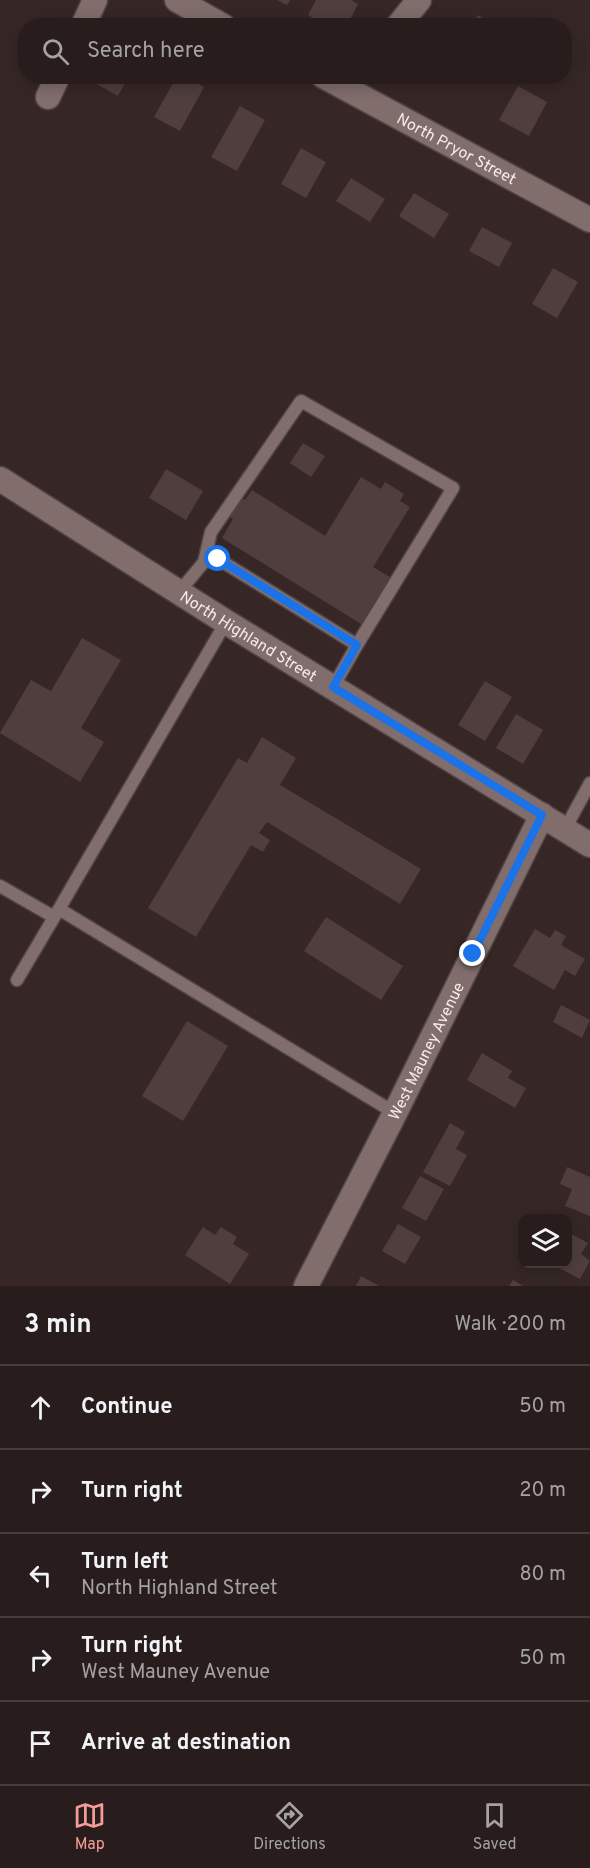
<!DOCTYPE html>
<meta charset="utf-8">
<style>
body{margin:0;font-family:Overpass,sans-serif;background:#342a29;color:#f1f3f6}
.controls{position:absolute;right:18px;bottom:18px;display:grid;overflow:hidden;border-radius:12px;box-shadow:0 3px 15px #0003}
.controls button{width:54px;height:54px;display:grid;place-items:center;padding:0;border:0;border-bottom:2px solid #443b3b;background:#281d1c;color:#f1f3f6;font:30px sans-serif}
.stop{position:absolute;width:18px;height:18px;margin:-14px;border:4px solid #1a73e8;border-radius:50%;background:#fff}
.stop.end{background:#1a73e8;border-color:#fff;box-shadow:0 2px 6px #0008}
.list{margin:0;padding:0;list-style:none}
h2{display:flex;justify-content:space-between;align-items:center;height:78px;margin:0;padding:0 24px;font-size:26px}
h2 small{font-size:20px;font-weight:400;color:#a5a2a3}
.list li{display:grid;grid-template-columns:39px 1fr auto;gap:18px;align-items:center;box-sizing:border-box;height:84px;padding:0 24px;border-top:2px solid #443b3b}
.list b{display:block;font-size:22px;white-space:nowrap}
.list p{margin:0;font-size:20px;white-space:nowrap;color:#a5a2a3}
.list em{font-size:20px;font-style:normal;color:#a5a2a3}
.icon{flex:none;width:33px;height:33px;fill:none;stroke:currentColor;stroke-width:2;stroke-linecap:round;stroke-linejoin:round}
.map{position:relative;flex:none;width:590px;height:1286px;overflow:hidden}
.search{position:absolute;background:#281d1c;box-shadow:0 3px 15px #0003;left:18px;right:18px;top:18px;height:66px;display:flex;align-items:center;gap:15px;box-sizing:border-box;padding:0 21px;border-radius:24px;color:#a5a2a3;font-size:22px}
.sheet{height:498px;background:#281d1c}
nav{display:flex;justify-content:space-around;align-items:center;box-sizing:border-box;height:84px;border-top:2px solid #443b3b;background:#281d1c;font-size:16px;color:#a5a2a3}
nav a{display:grid;justify-items:center;gap:3px}
nav .on{color:#f59c96}
.map>svg:first-child{display:block}
.building{fill:#4f3e3d}
.lines{fill:none;stroke-linecap:round;stroke-linejoin:round}
.service-casing{stroke:#514444;stroke-width:15}
.minor-casing{stroke:#514444;stroke-width:27}
.service{stroke:#806d6c;stroke-width:12}
.minor{stroke:#806d6c;stroke-width:24}
.route{stroke:#1a73e8;stroke-width:8}
.labels{text-anchor:middle;stroke-width:6;stroke-linejoin:round;paint-order:stroke}
.street-label{font-size:16px;fill:#f6ebea;stroke:#191211}
</style>
<div class="map">
<svg width="590" height="1286" viewBox="0 0 590 1286">
<rect width="100%" height="100%" fill="#362726"/>
<path class="building" d="M277 0H290L287 5Z
M316 0H351L358 4 347 26H328L308 15Z
M478 15 494 26H471Z
M96 76H129L118 96 93 82Z
M177 76H185L204 87 180 131 154 117Z
M518 86 547 102 529 136 499 120Z
M240 106 265 120 237 171 211 157Z
M301 148 326 162 306 198 281 184Z
M351 178 385 199 370 222 336 201Z
M414 193 449 214 434 238 399 216Z
M482 227 512 243 499 267 469 251Z
M553 268 578 282 557 318 532 304Z
M303 443 325 456 311 477 290 463Z
M166 469 203 491 186 520 149 498Z
M361 477 381 489 385 482 404 494 400 501 410 507 373 567 390 577 361 624 222 538 233 519 227 515 238 496 245 500 252 490 325 536Z
M82 638 121 660 81 728 104 742 80 782 0 733 31 680 51 691Z
M485 681 512 697 485 741 458 725Z
M516 714 543 730 523 764 496 748Z
M262 737 296 758 280 785 421 869 400 904 267 822 259 833 270 840 263 852 251 845 196 937 148 908 238 758 247 763Z
M326 917 403 966 381 1000 304 951Z
M535 929 550 938 555 930 566 936 561 945 585 959 575 976 565 970 554 990 513 966Z
M561 1005 590 1020 582 1038 553 1022Z
M187 1021 228 1046 183 1121 142 1096Z
M482 1053 512 1071 508 1078 526 1088 515 1108 467 1080Z
M450 1123 465 1132 456 1149 467 1155 450 1186 423 1172Z
M567 1167 590 1177V1216L565 1206 572 1189 560 1184Z
M420 1176 444 1189 426 1221 402 1208Z
M398 1224 421 1237 405 1264 382 1251Z
M203 1227 215 1235 221 1227 237 1237 233 1244 249 1254 230 1284 185 1255Z
M568 1232 588 1243 581 1254 590 1261 580 1279 551 1264H568Z
M522 1234V1248L517 1245Z
M361 1276 379 1286H356Z
M513 1280 523 1286H509Z"/>
<g class="lines">
<g class="service-casing">
<path id="service" d="M204 562 211 532 301 401 453 488 357 645
M179 592 204 562 218 559 357 645 333 687
M226 622 59 909 395 1113
M565 829 590 783
M0 886 54 917
M17 980 59 909"/>
</g>
<g class="minor-casing">
<g id="minor">
<path d="M177 0 223 26"/>
<path d="M83 26 95 0"/>
<path d="M398 26 419 0"/>
<path id="s1" d="M323 76 590 220"/>
<path d="M48 97 58 76"/>
<path id="s2" d="M0 479 226 622 590 845"/>
<path id="s3" d="M306 1286 395 1113 542 815"/>
</g>
</g>
<use href="#service" class="service"/>
<use href="#minor" class="minor"/>
</g>
<g class="lines">
<path class="route" d="M218 559 357 645 333 687 542 815 473 954"/>
</g>
<g class="labels">
<g class="street-label">
<text dy="6" stroke="none"><textPath href="#s1" startOffset="152">North Pryor Street</textPath></text>
<text dy="6" stroke="none"><textPath href="#s2" startOffset="294">North Highland Street</textPath></text>
<text dy="6" stroke="none"><textPath href="#s3" startOffset="264">West Mauney Avenue</textPath></text>
</g>
</g>
</svg>
<div class="controls">
<button><svg class="icon" aria-label="layers" viewBox="0 0 24 24"><path d="M12 4l9 5-9 5-9-5zM3 14l9 5 9-5"/></svg></button>
</div>
<div class="stop" style="left:218px;top:559px"></div>
<div class="stop end" style="left:473px;top:954px"></div>
<div class="search"><svg class="icon" aria-label="search" viewBox="0 0 24 24"><circle cx="10" cy="10" r="6"/><path d="M15 15l6 6"/></svg>Search here</div>
</div>
<section class="sheet">
<h2>3 min<small>Walk · 200 m</small></h2>
<ul class="list">
<li><svg class="icon" aria-label="ahead" viewBox="0 0 24 24"><path d="M12 20V5M6 11l6-6 6 6"/></svg><div><b>Continue</b></div><em>50 m</em></li>
<li><svg class="icon" aria-label="right" viewBox="0 0 24 24"><path d="M7 20v-9h11M14 6l5 5-5 5"/></svg><div><b>Turn right</b></div><em>20 m</em></li>
<li><svg class="icon" aria-label="left" viewBox="0 0 24 24"><path d="M17 20v-9H6M10 6l-5 5 5 5"/></svg><div><b>Turn left</b><p>North Highland Street</p></div><em>80 m</em></li>
<li><svg class="icon" aria-label="right" viewBox="0 0 24 24"><path d="M7 20v-9h11M14 6l5 5-5 5"/></svg><div><b>Turn right</b><p>West Mauney Avenue</p></div><em>50 m</em></li>
<li><svg class="icon" aria-label="arrive" viewBox="0 0 24 24"><path d="M6 21V4h12l-3 4 3 4H6"/></svg><div><b>Arrive at destination</b></div></li>
</ul>
</section>
<nav>
<a class="on"><svg class="icon" aria-label="map" viewBox="0 0 24 24"><path d="M3 6l6-2 6 2 6-2v14l-6 2-6-2-6 2zM9 4v14M15 6v14"/></svg>Map</a>
<a><svg class="icon" aria-label="directions" viewBox="0 0 24 24"><path d="M12 3l9 9-9 9-9-9zM9 14v-3h6M13 9l2 2-2 2"/></svg>Directions</a>
<a><svg class="icon" aria-label="saved" viewBox="0 0 24 24"><path d="M7 4h10v16l-5-4-5 4z"/></svg>Saved</a>
</nav>
